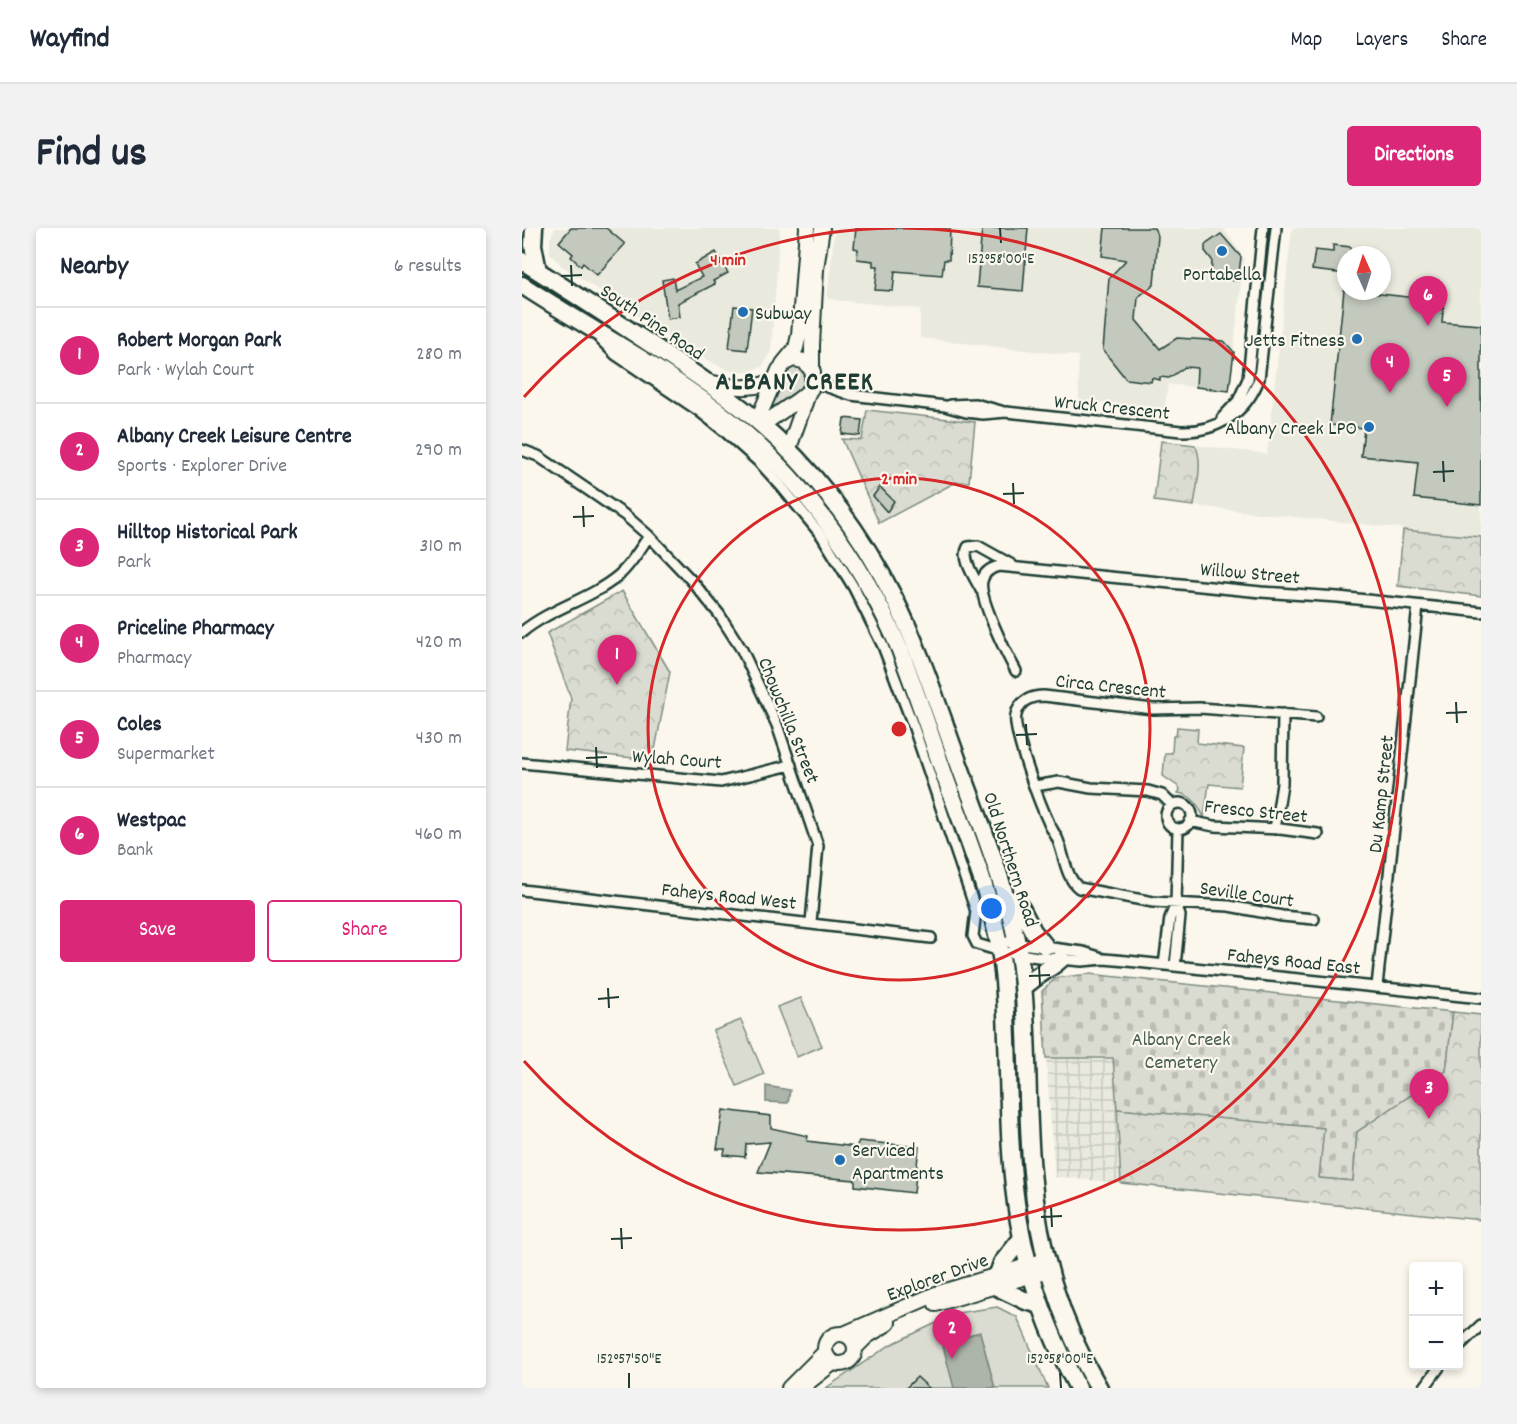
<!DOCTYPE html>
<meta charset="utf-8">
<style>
body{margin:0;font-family:Dekko,sans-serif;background:#f2f2f3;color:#1f2937}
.controls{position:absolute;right:18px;bottom:18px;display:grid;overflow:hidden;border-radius:6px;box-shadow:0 3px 9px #0003}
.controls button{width:54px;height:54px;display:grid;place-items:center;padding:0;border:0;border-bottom:2px solid #e0e1e3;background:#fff;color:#1f2937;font:30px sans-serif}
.compass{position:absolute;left:815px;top:18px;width:54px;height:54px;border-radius:50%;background:#fff;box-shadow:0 3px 9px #0003;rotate:357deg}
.you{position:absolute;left:470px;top:681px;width:21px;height:21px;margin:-15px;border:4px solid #fff;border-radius:50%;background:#1a73e8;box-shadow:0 0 0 9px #1a73e833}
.badge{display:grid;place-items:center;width:39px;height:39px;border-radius:50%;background:#db2777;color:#fff;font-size:20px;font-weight:700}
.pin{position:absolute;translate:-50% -50px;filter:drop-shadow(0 2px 3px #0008)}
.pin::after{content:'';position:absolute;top:32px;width:21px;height:18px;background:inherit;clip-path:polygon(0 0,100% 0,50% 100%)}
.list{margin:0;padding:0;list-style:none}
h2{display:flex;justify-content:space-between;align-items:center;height:78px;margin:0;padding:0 24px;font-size:26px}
h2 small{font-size:20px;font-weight:400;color:#747a83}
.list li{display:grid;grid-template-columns:39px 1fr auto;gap:18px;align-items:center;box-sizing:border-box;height:96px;padding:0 24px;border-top:2px solid #e0e1e3}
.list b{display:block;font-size:22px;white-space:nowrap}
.list p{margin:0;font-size:20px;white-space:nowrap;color:#747a83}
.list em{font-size:20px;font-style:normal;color:#747a83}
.actions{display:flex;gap:12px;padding:18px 24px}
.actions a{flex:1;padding:14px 0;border:2px solid #db2777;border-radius:6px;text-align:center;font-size:21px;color:#db2777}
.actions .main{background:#db2777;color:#fff}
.map{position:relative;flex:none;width:959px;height:1160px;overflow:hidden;border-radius:6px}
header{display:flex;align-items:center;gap:36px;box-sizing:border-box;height:84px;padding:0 30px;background:#fff;border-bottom:2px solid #e0e1e3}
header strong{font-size:28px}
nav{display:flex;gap:33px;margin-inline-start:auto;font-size:21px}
.intro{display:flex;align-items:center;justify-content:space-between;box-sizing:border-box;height:144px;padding:0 36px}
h1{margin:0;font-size:42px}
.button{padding:15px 27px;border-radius:6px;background:#db2777;color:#fff;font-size:21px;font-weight:700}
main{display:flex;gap:36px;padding:0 36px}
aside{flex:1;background:#fff;border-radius:6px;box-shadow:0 3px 9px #0003}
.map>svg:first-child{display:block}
.built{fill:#eae9de;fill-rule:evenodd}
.industrial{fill:url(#industrial-grid)}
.grass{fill:#dbdcd1;stroke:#7d8c82;stroke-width:1.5}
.cemetery{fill:url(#cemetery-stones);stroke:#7d8c82;stroke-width:1.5}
.park{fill:url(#park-crowns);stroke:#7d8c82;stroke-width:1.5}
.water{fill:#adb4aa;stroke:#74847b;stroke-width:1.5}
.building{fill:#c4c9be;stroke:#1f3d34;stroke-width:1.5}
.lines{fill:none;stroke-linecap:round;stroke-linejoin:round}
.street-casing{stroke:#1f3d34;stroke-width:14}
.secondary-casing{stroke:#1f3d34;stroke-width:18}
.highway-casing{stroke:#1f3d34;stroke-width:21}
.street{stroke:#fbf7ec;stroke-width:9}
.secondary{stroke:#fbf7ec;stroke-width:14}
.highway{stroke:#fbf7ec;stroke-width:16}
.ticks{fill:none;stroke:#1f3d34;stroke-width:2}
.ring{fill:none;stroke:#d62828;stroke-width:3}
.poi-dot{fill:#1f6fb2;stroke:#fbf7ec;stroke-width:2}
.labels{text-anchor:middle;stroke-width:4.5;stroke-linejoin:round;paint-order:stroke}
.poi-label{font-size:20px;fill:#1f3d34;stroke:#fbf7ec;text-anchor:start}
.street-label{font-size:20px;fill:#1f3d34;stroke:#fbf7ec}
.park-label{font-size:20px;fill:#455d53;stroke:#fbf7ec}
.district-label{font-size:26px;font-weight:bold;letter-spacing:1.5px;fill:#1f3d34;stroke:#fbf7ec}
.ticks-label{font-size:15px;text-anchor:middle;fill:#1f3d34;stroke:#fbf7ec;stroke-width:4.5;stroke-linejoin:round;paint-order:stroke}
.centre{fill:#d62828;stroke:#fbf7ec;stroke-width:3}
.ring-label{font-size:18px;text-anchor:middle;font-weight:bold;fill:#d62828;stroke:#fbf7ec;stroke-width:4.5;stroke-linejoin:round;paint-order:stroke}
</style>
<header>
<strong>Wayfind</strong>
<nav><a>Map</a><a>Layers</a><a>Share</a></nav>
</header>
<div class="intro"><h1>Find us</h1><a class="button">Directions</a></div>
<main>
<aside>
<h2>Nearby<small>6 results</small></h2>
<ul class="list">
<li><span class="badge">1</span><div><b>Robert Morgan Park</b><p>Park · Wylah Court</p></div><em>280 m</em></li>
<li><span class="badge">2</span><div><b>Albany Creek Leisure Centre</b><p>Sports · Explorer Drive</p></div><em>290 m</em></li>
<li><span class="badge">3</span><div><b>Hilltop Historical Park</b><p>Park</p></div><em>310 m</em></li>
<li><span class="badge">4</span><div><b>Priceline Pharmacy</b><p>Pharmacy</p></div><em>420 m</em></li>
<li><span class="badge">5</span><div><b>Coles</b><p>Supermarket</p></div><em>430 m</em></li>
<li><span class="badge">6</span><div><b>Westpac</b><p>Bank</p></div><em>460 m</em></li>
</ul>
<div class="actions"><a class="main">Save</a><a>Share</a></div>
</aside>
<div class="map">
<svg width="959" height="1160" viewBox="0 0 959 1160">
<defs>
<pattern id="industrial-grid" width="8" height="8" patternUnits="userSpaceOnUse" patternTransform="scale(1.5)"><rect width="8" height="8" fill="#eae9de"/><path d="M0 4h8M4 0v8" fill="none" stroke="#c8c9bf"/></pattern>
<pattern id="cemetery-stones" width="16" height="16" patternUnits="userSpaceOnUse" patternTransform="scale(1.5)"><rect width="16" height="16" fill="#dbdcd1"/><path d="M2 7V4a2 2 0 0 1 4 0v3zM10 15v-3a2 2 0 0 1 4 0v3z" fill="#bcbeb4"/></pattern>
<pattern id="park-crowns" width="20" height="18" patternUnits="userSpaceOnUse" patternTransform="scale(1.5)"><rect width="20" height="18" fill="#dbdcd1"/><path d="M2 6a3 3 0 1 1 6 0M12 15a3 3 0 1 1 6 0" fill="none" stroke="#bcbeb4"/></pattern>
</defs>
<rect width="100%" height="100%" fill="#fbf7ec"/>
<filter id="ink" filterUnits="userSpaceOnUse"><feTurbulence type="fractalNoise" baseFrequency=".0167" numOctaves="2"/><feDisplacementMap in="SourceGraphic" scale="12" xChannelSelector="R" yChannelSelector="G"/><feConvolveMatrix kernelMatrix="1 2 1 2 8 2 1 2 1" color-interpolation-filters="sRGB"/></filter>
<g filter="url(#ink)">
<path class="built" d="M33 0H258L249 123 240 139 224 144 208 143 171 125 40 38 28 26V11Z
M313 0H701L722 30 707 163 646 156 642 184 557 172 556 128 398 110V81L305 71Z
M770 0H959V309L672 278 677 232 673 217 745 226ZM824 27H860V63H824Z"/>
<path class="industrial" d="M524 830H591L599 955 533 949Z"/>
<path class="grass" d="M268 139 279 140C283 144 287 148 285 153 283 164 253 180 244 186L263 144Z
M279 770 300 818 275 829 255 779Z
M219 792 242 846 215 858 191 803Z
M475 1079 495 1089 526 1160H304L368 1117 435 1085Z"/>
<path class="cemetery" d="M567 746 931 784 924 844 835 904 831 953 797 950 801 900 595 881 591 830H524L520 763 534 750Z"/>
<path class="park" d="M345 182 453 194 447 254H434L357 295 320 211 340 212Z
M639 213 673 217C682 234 674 260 672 278L632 273Z
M881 302 959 309V368L876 358Z
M100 363 148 444 131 532 43 523 49 470 25 405Z
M655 499 676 501 675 515 722 520 718 559 687 556 682 590C677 578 671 567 656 565L658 562 657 559 641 548 643 525H650L651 508H654Z
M931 784 959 787V992L599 955 595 881 802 900 797 950 831 953 835 904 924 843Z"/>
<path class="water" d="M244 858 268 862 266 875 244 874Z
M458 1104 473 1160H432L420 1114Z"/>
<path class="building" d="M49 0H84L103 16 75 47 61 35 59 38 49 29 51 26 37 14Z
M334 0H428L427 32H422L420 47 373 43 371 63 353 62 356 38H351V33L335 31 336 21 332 20Z
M460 0H506L501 63 455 59Z
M583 0H632L636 8 632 57 616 69 614 92 638 121 655 110 702 113 712 124 707 163 674 159 675 140 663 139 647 150 638 149V152L630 150 629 154 604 151 581 122 587 50 604 32 580 28Z
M699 6 719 29 716 53 689 50 690 32 683 23V17Z
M811 17 829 19 828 27H824V46L790 42 793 22 811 24Z
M194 24 206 45 191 53 193 56 156 75 158 89 146 91 140 52 151 50 153 62 180 49 173 36Z
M822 62 922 73 920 94 959 97V277L892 270 896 234 839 228 842 200 808 197Z
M212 78 230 80 225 122 207 120Z
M322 190 340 192 338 208 320 206Z
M358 259 372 273 365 284 351 268Z
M201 882 249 888V900L286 908 285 913 334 919 337 913 397 919 392 965 333 958V952L236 944 248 914 224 916 223 929 202 927 203 921H195Z
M395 1149 407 1160H384Z"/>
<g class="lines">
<g class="street-casing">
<path id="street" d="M78 111 94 127 177 183 201 202 238 235 259 258 300 308 332 360 361 418 392 500 454 683 451 708 455 716 478 723 516 729 560 733 582 731 605 733 959 770
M291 154 329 167 423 178 444 184 461 186 484 184 659 203C695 204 724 185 737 151L754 0
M428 177 453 176 479 183
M700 190 716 173 726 151 741 0
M0 222 16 228 72 266 104 288 127 308 170 353 197 386 220 422 255 497 296 618 289 694
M459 362C453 350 439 331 446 319L456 318 490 337
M0 404C29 380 67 372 96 348 108 338 118 321 127 308
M494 443C485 427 456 369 460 353 462 344 469 340 477 338L739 364 816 369 959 384
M0 535 199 554 269 537
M513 558 537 554 569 560 626 563 640 567 650 577
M644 588a13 13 0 1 1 26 0a13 13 0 1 1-26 0Z
M668 593 692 598 758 601 796 606
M753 601 760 556 761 486
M0 662 409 710
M792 691 760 688 707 678 631 674 557 660C543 649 542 625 535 610 532 604 528 599 526 593 518 576 490 502 494 487 497 473 509 468 522 468L631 481 678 480 794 489
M476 713 561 724 577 729
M642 737 648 690 654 676
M653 738 658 688 654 676 656 601
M855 758 896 378
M936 1119 959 1097
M902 1160 918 1138"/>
</g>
<g class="secondary-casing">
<path id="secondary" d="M261 136 274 120 277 107 285 0
M290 142V117L294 41 300 0
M187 154C210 160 229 162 252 153
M235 193 257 142 263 135 271 131 282 133 291 144 289 161 276 172 240 197
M266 223 286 166
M414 1076 527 1042
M303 1121a15 15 0 1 1 30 0a15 15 0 1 1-30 0Z
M322 1106 414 1066 524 1032
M334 1119 345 1108 366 1095
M267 1160 303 1124
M279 1160 311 1135"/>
</g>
<g class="highway-casing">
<path id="highway" d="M12 0 11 17 16 43
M0 33C44 60 87 89 130 117 165 141 200 163 233 191 290 239 339 303 372 370 399 423 417 482 438 539 464 610 494 681 501 757 507 819 504 882 510 944 516 1019 538 1095 577 1160
M0 57C64 99 132 135 193 181 274 242 339 329 378 422 394 463 408 505 422 546 446 613 476 681 482 753 488 826 484 901 494 975 503 1039 525 1103 556 1160
M485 670 499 680 511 703 523 718
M501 760C513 748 527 742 539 731
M476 1046 480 1035 500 1010
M473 1058 504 1073 519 1077"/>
</g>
<use href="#street" class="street"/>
<use href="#secondary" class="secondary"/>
<use href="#highway" class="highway"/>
</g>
</g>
<path class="ticks" d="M478 0 479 15M49 37 50 58M39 48 60 47M921 233 922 254M911 244 932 243M491 255 492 276M481 266 502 265M61 278 62 299M51 289 72 288M934 474 935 495M924 485 945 484M504 496 505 517M494 507 515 506M74 519 75 540M64 530 85 529M517 737 518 758M507 748 528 747M86 760 87 780M76 771 97 769M529 978 530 999M519 989 540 988M99 1000 100 1021M89 1011 110 1010M107 1145V1160M538 1145 539 1160"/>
<g class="ring">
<circle cx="377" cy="501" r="251"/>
<path d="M2 169A501 501 0 0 1 373 0M381 0A501 501 0 1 1 2 833"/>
</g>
<g class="poi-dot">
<circle cx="700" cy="23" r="6"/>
<circle cx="221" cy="84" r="6"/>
<circle cx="835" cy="111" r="6"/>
<circle cx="847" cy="199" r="6"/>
<circle cx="318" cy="932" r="6"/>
</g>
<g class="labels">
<g class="poi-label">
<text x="700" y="52" text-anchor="middle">Portabella</text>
<text x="233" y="91">Subway</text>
<text x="823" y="118" text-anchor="end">Jetts Fitness</text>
<text x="835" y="206" text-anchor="end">Albany Creek LPO</text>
<text x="330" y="928">Serviced<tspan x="330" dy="23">Apartments</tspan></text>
</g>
<g class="street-label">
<text transform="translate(131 93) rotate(34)" y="7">South Pine Road</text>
<text transform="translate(590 178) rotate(6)" y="7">Wruck Crescent</text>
<text transform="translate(728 344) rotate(5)" y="7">Willow Street</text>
<text transform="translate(589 457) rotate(6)" y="7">Circa Crescent</text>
<text transform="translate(268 492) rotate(68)" y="7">Chowchilla Street</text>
<text transform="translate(155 530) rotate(4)" y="7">Wylah Court</text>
<text transform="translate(858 566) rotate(-84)" y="7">Du Kamp Street</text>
<text transform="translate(734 582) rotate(6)" y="7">Fresco Street</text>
<text transform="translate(490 631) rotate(72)" y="7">Old Northern Road</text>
<text transform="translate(725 665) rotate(8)" y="7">Seville Court</text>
<text transform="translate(207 667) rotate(6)" y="7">Faheys Road West</text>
<text transform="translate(772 732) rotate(6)" y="7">Faheys Road East</text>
<text transform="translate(415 1048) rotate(-20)" y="7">Explorer Drive</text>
</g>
<g class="park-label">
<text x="659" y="817">Albany Creek<tspan x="659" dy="23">Cemetery</tspan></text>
</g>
<g class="district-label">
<text x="273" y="161">ALBANY CREEK</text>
</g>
</g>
<g class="ticks-label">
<text x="479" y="35">152°58'00"E</text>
<text x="107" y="1135">152°57'50"E</text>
<text x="538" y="1135">152°58'00"E</text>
</g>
<circle cx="377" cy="501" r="9" class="centre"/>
<g class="ring-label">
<text x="206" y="37">4 min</text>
<text x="377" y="256">2 min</text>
</g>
</svg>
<div class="controls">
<button>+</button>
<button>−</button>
</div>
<svg class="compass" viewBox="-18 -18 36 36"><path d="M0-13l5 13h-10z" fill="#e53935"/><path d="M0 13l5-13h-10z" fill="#747a83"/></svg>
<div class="you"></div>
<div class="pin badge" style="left:95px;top:457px">1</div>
<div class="pin badge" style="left:430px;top:1131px">2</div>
<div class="pin badge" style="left:907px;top:891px">3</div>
<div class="pin badge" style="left:868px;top:165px">4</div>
<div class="pin badge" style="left:925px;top:179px">5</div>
<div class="pin badge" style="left:906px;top:98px">6</div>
</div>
</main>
